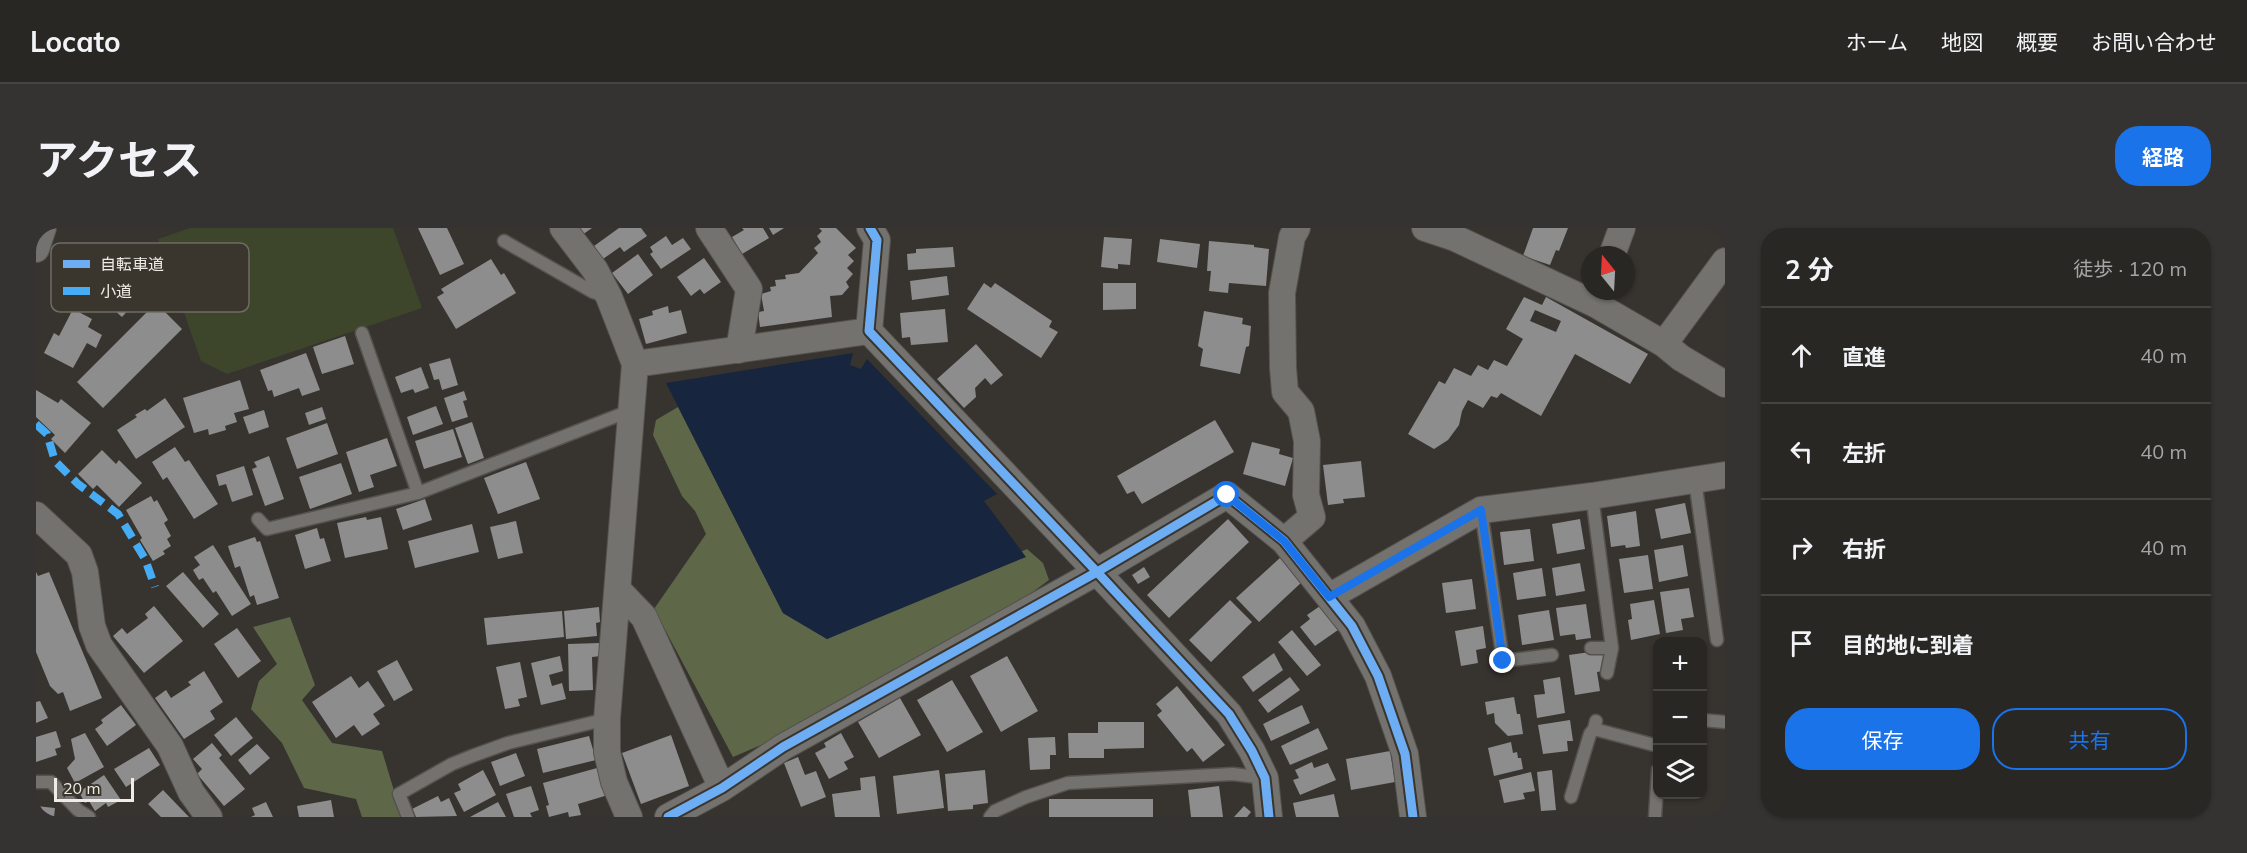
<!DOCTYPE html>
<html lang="ja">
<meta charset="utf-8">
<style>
body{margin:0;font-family:Mulish,"Noto Sans JP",sans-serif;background:#353331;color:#f1f3f6}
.controls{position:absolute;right:18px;bottom:18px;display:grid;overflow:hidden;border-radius:12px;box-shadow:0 2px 4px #0004}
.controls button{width:54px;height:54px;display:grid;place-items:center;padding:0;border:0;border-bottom:2px solid #454441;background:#292724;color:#f1f3f6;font:30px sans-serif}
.compass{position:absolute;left:1545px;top:18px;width:54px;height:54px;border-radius:50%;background:#292724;box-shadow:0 2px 4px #0004;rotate:342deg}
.scale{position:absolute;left:18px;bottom:15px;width:80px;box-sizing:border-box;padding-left:6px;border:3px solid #efece6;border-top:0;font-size:16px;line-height:21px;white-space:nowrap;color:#efece6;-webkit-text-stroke:4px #3a352d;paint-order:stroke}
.stop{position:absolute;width:18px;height:18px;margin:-14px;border:4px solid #1a73e8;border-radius:50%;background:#fff}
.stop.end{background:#1a73e8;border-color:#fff;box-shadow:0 2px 6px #0008}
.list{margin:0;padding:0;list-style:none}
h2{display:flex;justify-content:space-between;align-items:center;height:78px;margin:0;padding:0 24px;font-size:26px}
h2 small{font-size:20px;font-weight:400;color:#a5a5a6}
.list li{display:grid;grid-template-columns:39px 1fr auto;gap:18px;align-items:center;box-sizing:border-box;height:96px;padding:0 24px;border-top:2px solid #454441}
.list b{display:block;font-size:22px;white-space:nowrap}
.list em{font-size:20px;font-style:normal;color:#a5a5a6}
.actions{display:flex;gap:12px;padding:18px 24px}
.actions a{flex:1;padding:14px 0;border:2px solid #1a73e8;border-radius:24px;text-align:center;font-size:21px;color:#1a73e8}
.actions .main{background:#1a73e8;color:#fff}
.icon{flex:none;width:33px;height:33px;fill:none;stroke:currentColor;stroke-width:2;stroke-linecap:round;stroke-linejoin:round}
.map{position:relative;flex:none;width:1689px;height:589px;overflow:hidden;border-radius:24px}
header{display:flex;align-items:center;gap:36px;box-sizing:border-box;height:84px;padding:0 30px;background:#292724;border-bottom:2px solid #454441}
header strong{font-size:28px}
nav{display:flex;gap:33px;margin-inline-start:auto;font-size:21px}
.intro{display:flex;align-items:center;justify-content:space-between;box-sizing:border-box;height:144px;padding:0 36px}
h1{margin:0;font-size:42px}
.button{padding:15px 27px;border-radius:24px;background:#1a73e8;color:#fff;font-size:21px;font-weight:700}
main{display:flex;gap:36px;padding:0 36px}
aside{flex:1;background:#292724;border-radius:24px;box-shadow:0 2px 4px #0004}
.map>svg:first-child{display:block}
.green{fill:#3d452a}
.forest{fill:#5e6849}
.water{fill:#17253e}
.building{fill:#8e8d8d;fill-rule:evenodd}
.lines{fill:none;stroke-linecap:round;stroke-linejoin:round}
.service-casing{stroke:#55524e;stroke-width:15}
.minor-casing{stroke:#55524e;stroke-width:28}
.service{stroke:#74726f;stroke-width:12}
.minor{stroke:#74726f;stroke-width:26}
.quiet{stroke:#46acf6;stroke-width:8;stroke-dasharray:15 8;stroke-linecap:butt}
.cycleway-casing{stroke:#3a352d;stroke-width:13}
.cycleway{stroke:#6dadf4;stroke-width:9}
.route{stroke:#1a73e8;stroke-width:8}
.key{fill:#3a352d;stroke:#706c64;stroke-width:1.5}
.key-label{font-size:16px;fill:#efece6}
</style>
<header>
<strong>Locato</strong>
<nav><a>ホーム</a><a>地図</a><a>概要</a><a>お問い合わせ</a></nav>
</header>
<div class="intro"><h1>アクセス</h1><a class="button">経路</a></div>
<main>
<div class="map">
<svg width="1689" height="589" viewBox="0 0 1689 589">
<rect width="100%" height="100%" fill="#373430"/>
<path class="green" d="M154 0H357L386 80 191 146 165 133 122 11Z"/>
<path class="forest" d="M642 179 747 385 791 411 991 321 1007 335 1013 352 974 381 765 500 697 529 618 381 670 306 659 283 646 268 617 207 620 192Z
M254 389 279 457 266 472 296 515 346 523 366 589H326L320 571 268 560 246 515 215 481 223 453 241 436 217 399Z"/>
<path class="water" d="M817 125 814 137 825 141 831 131 961 266 948 273 990 329 791 411 747 385 630 155Z"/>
<path class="building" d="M382 0H411L428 36 404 47Z
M541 0H556L546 7Z
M583 0H605L611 8 588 24 584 19 567 31 558 18Z
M706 0H727L733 10 706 26 696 9 708 2Z
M733 0H748L737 7Z
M783 0H800L820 20 812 27 818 33 811 40 817 46 810 54 813 59 806 67 794 68 796 89 724 99 722 84 728 83 725 66 735 63 734 59 740 58 739 52 750 51 749 47 763 45 782 25 778 20 785 14 781 8 786 3Z
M1497 0H1532L1523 23 1520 22 1514 37 1487 28Z
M630 8 636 17 647 10 655 21 625 41 614 26 617 24 614 19Z
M1068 9 1096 11 1094 37 1082 36V41L1065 39Z
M1124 11 1164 16 1161 40 1121 34Z
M1173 13 1218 17V19L1233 21 1230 58 1193 55 1192 65 1173 63 1175 43H1171Z
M917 19 919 39 872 42 871 26 880 25V21Z
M602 26 617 47 592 66 576 45Z
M668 30 685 54 668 66 664 61 655 68 641 49Z
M455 31 465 47 468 45 480 65 420 101 401 69 408 65 405 61Z
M69 38 104 69 86 89 51 58Z
M911 48 913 67 876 72 874 53Z
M948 55 955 60 959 55 1016 93 1013 99 1022 104 1005 130 931 81Z
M1067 55H1100V81L1067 82Z
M1488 69 1506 77 1510 69 1612 126 1594 156 1539 126 1505 188 1465 165 1461 170 1455 168 1447 180 1432 172 1426 183 1423 197 1412 212 1398 221 1372 206 1403 153 1409 156 1418 140 1435 148 1442 137 1452 142 1458 132 1471 138 1487 111 1470 101ZM1499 82 1525 93 1520 104 1494 93Z
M120 75 146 101 67 180 41 154Z
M632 78 633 85 645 82 651 105 610 116 603 91 617 87 616 83Z
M37 81 56 91 52 99 66 107 60 120 51 115 37 140 8 125 18 105 23 108Z
M909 81 912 114 875 117 874 109 866 110 864 85Z
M1168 83 1207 90 1206 96 1215 98 1213 118 1210 119 1204 146 1164 138 1167 121 1162 118Z
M309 108 318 136 286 146 277 119Z
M940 116 967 147 955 157 949 150 939 160 940 169 928 180 901 151Z
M270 125 284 162 266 168 263 160 238 169 236 162 232 163 224 142Z
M414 130 422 157 406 162 403 151 398 152 393 136Z
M385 139 393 160 379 165 377 161 365 165 359 149Z
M204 152 213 181 198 185 201 194 189 198 190 202 173 207 172 201 158 205 147 170Z
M0 162 22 175 25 171 55 195 29 225 15 211 19 207 0 189Z
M428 163 431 172 427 173 432 189 416 194 408 170Z
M129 170 149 199 100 231 81 202 101 189 99 187 109 181 111 183Z
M400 178 407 196 377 207 371 189Z
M286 179 290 191 273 197 269 185Z
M228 182 233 199 213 206 207 189Z
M1179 192 1198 224 1106 276 1098 263 1091 266 1081 248Z
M436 194 448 230 432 236 419 200Z
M291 195 302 226 261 241 250 210Z
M417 201 426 229 388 241 379 213Z
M351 210 361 238 334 247 338 259 323 264 310 224Z
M1216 214 1244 221 1243 226 1257 230 1249 258 1207 246Z
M139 219 149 234 153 232 182 276 158 291 131 249 127 252 116 234Z
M66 222 80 236 83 232 106 255 83 279 61 257 57 261 42 246Z
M233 228 248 271 229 278 216 241 221 239 218 234Z
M1325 233 1329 269 1307 271 1308 275 1292 277 1287 237Z
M490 234 504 271 462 286 448 250Z
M305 235 316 266 274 281 263 249Z
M208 238 217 267 196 274 190 256 183 258 180 247Z
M115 268 118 274 121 272 132 292 128 295 135 308 131 311 135 318 127 323 129 326 117 333 104 312 106 310 90 282Z
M389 271 396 292 367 302 360 281Z
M1649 275 1655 305 1625 311 1619 281Z
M1600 283 1604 318 1590 320 1589 317 1575 319 1571 288Z
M330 289 331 292 345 289 352 321 309 330 301 295Z
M1192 291 1213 314 1133 390 1111 367Z
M1544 291 1549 321 1521 326 1516 296Z
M480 293 487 325 462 331 454 299Z
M436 296 443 324 379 340 372 313Z
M281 300 284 311 288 310 295 333 269 341 259 307Z
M1494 301 1498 333 1468 337 1464 304Z
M219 309 221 314 224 313 243 370 221 377 218 367 214 369 204 338 199 340 192 318Z
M177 317 215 376 196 388 180 363 177 365 167 350 163 352 157 342 164 337 158 329Z
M1647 317 1652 348 1623 354 1618 322Z
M1612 327 1617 361 1588 365 1583 331Z
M1245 329 1267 353 1223 394 1200 370Z
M1544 335 1549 363 1520 368 1516 340Z
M1108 339 1114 349 1102 356 1096 347Z
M1506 340 1510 368 1481 372 1477 345Z
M0 344 2 348 13 344 66 470 34 483 27 464 22 466 14 458 0 424Z
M147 344 183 386 167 400 130 358Z
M1436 351 1440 381 1410 385 1406 355Z
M1653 360 1658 389 1645 391 1647 402 1630 405 1624 364Z
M1194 372 1216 394 1175 434 1153 412Z
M1618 372 1624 406 1595 412 1592 392 1596 391 1594 376Z
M1550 376 1555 410 1540 412 1539 406 1524 408 1520 380Z
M118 378 147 413 108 445 77 408 86 400 91 406 112 390 109 386Z
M1284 378 1302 402 1279 418 1264 399 1274 391 1271 387Z
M563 379 564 394 560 395 561 408 530 411 528 383Z
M1513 382 1518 412 1486 417 1482 387Z
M526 383 528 409 451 417 448 390Z
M1447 398 1450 420 1440 422 1442 435 1425 438 1419 403Z
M201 400 225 433 202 450 178 416Z
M1256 402 1285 437 1271 448 1242 414Z
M564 415 565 428 556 429 557 462 533 463 532 416Z
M1568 422 1569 431H1566L1568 443 1561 444 1564 463 1539 467 1533 427Z
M1238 425 1247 442 1217 464 1206 449Z
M524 428 527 443 513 447 516 458 526 455 530 471 505 477 495 435Z
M971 428 1002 483 965 504 934 448Z
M361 432 377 462 358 473 341 443Z
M484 434 491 469 482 471 484 478 469 481 460 439Z
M168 443 187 474 174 483 179 491 148 511 119 470 130 462 135 470 155 457 152 454Z
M315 448 323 460 332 453 349 478 337 486 344 496 326 508 318 497 300 510 276 474Z
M1254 449 1264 462 1232 485 1222 472Z
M1524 449 1529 485 1501 490 1498 467 1509 466 1507 452Z
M916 452 947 504 911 524 881 472Z
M1141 458 1189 517 1167 534 1156 520 1151 524 1121 487 1126 483 1120 476Z
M1478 469 1481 486H1484L1487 506 1472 508 1459 495 1458 485 1451 487 1449 474Z
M864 470 885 507 843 530 822 494Z
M4 473 12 490 0 495V474Z
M85 477 100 497 71 518 59 501 67 495 65 492Z
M1266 477 1274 495 1235 513 1227 496Z
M200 489 217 510 195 528 178 507Z
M1534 492 1537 513H1531L1532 523 1507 526 1502 497Z
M1062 494H1108V520L1068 521V530H1033L1032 505H1062Z
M1282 500 1292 521 1254 537 1245 518Z
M20 503 25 519 19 521 21 527 0 534V509Z
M49 505 68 539 39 555 31 540 39 531 35 511Z
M805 505 818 529 808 534 812 541 793 551 779 525 790 519 788 515Z
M635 507 653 558 605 576 586 525Z
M553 508 560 532 507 545 501 521Z
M1019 509 1020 527H1014V541L994 542 992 510Z
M1475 514 1477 525 1481 524 1482 530H1485L1487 541 1458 548 1452 520Z
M176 515 186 527 183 530 209 561 188 578 161 546 166 541 157 531Z
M221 516 234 530 214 547 202 532Z
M113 520 124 537 90 559 78 541Z
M1354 523 1359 554 1315 562 1310 531Z
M480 525 489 548 464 558 455 534Z
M762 529 769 547 780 543 790 569 765 579 748 535Z
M1276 534 1278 540 1292 535 1300 552 1264 567 1257 552 1263 550 1259 542Z
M561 540 572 567 542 576 545 587 533 589 532 584 513 589 510 578 513 577 507 555Z
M447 542 460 567 428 584 418 565 425 562 422 556Z
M903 542 908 580 861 586 857 548Z
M949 542 952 575 937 577V581L912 583 909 546Z
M1516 542 1520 582 1505 583 1501 544Z
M1495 544 1499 563 1487 565 1489 571 1468 575 1463 552Z
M68 547 85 572 72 579 70 575 59 583 53 573 49 575 43 564Z
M839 548 844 589H799L796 566 825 562 824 550Z
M495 558 503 582 494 585 496 589H478L470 566Z
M1183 558 1187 589H1155L1152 562Z
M127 562 153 589H125L112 576Z
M1298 566 1303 589H1260L1257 575Z
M402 568 405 574 413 570 421 588 380 589 376 581Z
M1013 571H1117V589H1013Z
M295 572 298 589H263L261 578Z
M230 574 237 589H215L219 587 216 580Z
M462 574 470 589H434Z
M0 578 19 580 18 589H0Z
M1208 578 1215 584 1211 589H1198Z"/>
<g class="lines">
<g class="service-casing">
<path id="service" d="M468 13 557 64 569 68
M326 105 382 265
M1659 252 1681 412
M1556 268 1576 420 1571 445
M1445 282 1467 433 1516 427
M222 291 231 301 382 265 596 182
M1555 420H1576
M1666 492 1689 494
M1560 493 1558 501 1622 518
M0 554H15L42 582 53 589
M1535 569 1554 506 1558 501
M372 589 363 566 416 536 436 528 472 515 571 491
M954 589 959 583 990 569 1032 555 1197 546 1229 550
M1619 589 1622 542"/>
</g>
<g class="minor-casing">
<path id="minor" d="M527 0 559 42 573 69 599 136 571 491V524L578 554 593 589
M673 0 713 61 703 122
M834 0 841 12 833 103 1061 344 1193 486 1216 523 1229 550 1233 589
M1389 0 1419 10 1559 76 1628 116 1645 130 1689 156
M0 21 7 0
M1576 27 1586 0
M1628 116 1689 33
M599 136 833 103
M0 287 43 327 49 344 56 398 63 417 134 518 155 564 173 589
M1248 313 1276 289 1270 267 1271 213 1265 183 1249 164 1247 140 1246 65 1256 9 1261 0
M583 363 608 389 686 560
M1293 369 1445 282 1556 268 1689 247
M632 589 686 560 747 519 1061 344 1191 267 1248 313 1316 398 1342 448 1369 526 1377 589"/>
</g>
<use href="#service" class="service"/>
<use href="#minor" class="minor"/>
<path class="quiet" d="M0 196 11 206 19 233 42 256 82 286 109 331 119 359"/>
<g class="cycleway-casing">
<path id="cycleway" d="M834 0 841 12 833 103 1061 344 1193 486 1216 523 1229 550 1233 589
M632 589 686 560 747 519 1061 344 1191 267 1248 313 1316 398 1342 448 1369 526 1377 589"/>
</g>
<use href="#cycleway" class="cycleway"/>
</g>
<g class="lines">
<path class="route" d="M1191 267 1248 313 1293 369 1445 282 1467 433"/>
</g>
<rect x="15" y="15" width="198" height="69" rx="9" class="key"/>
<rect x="27" y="32" width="27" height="8" fill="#6dadf4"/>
<rect x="27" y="59" width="27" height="8" fill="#46acf6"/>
<g class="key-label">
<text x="64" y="42">自転車道</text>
<text x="64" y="69">小道</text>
</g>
</svg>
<div class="controls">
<button>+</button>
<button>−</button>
<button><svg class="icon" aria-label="layers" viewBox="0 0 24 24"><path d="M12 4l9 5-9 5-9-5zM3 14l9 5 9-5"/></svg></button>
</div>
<svg class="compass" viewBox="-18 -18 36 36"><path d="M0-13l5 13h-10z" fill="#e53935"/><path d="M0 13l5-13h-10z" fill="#a5a5a6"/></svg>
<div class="scale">20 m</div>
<div class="stop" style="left:1191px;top:267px"></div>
<div class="stop end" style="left:1467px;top:433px"></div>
</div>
<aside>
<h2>2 分<small>徒歩 · 120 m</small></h2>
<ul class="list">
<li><svg class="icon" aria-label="ahead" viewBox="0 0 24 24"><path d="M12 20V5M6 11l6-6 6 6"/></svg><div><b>直進</b></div><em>40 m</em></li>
<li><svg class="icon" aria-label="left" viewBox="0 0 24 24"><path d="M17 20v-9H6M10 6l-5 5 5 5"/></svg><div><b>左折</b></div><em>40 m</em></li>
<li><svg class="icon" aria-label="right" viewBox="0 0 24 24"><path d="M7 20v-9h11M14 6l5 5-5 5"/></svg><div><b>右折</b></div><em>40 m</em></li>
<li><svg class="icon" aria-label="arrive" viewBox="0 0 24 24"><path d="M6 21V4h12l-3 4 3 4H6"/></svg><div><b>目的地に到着</b></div></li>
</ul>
<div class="actions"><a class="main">保存</a><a>共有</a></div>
</aside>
</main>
